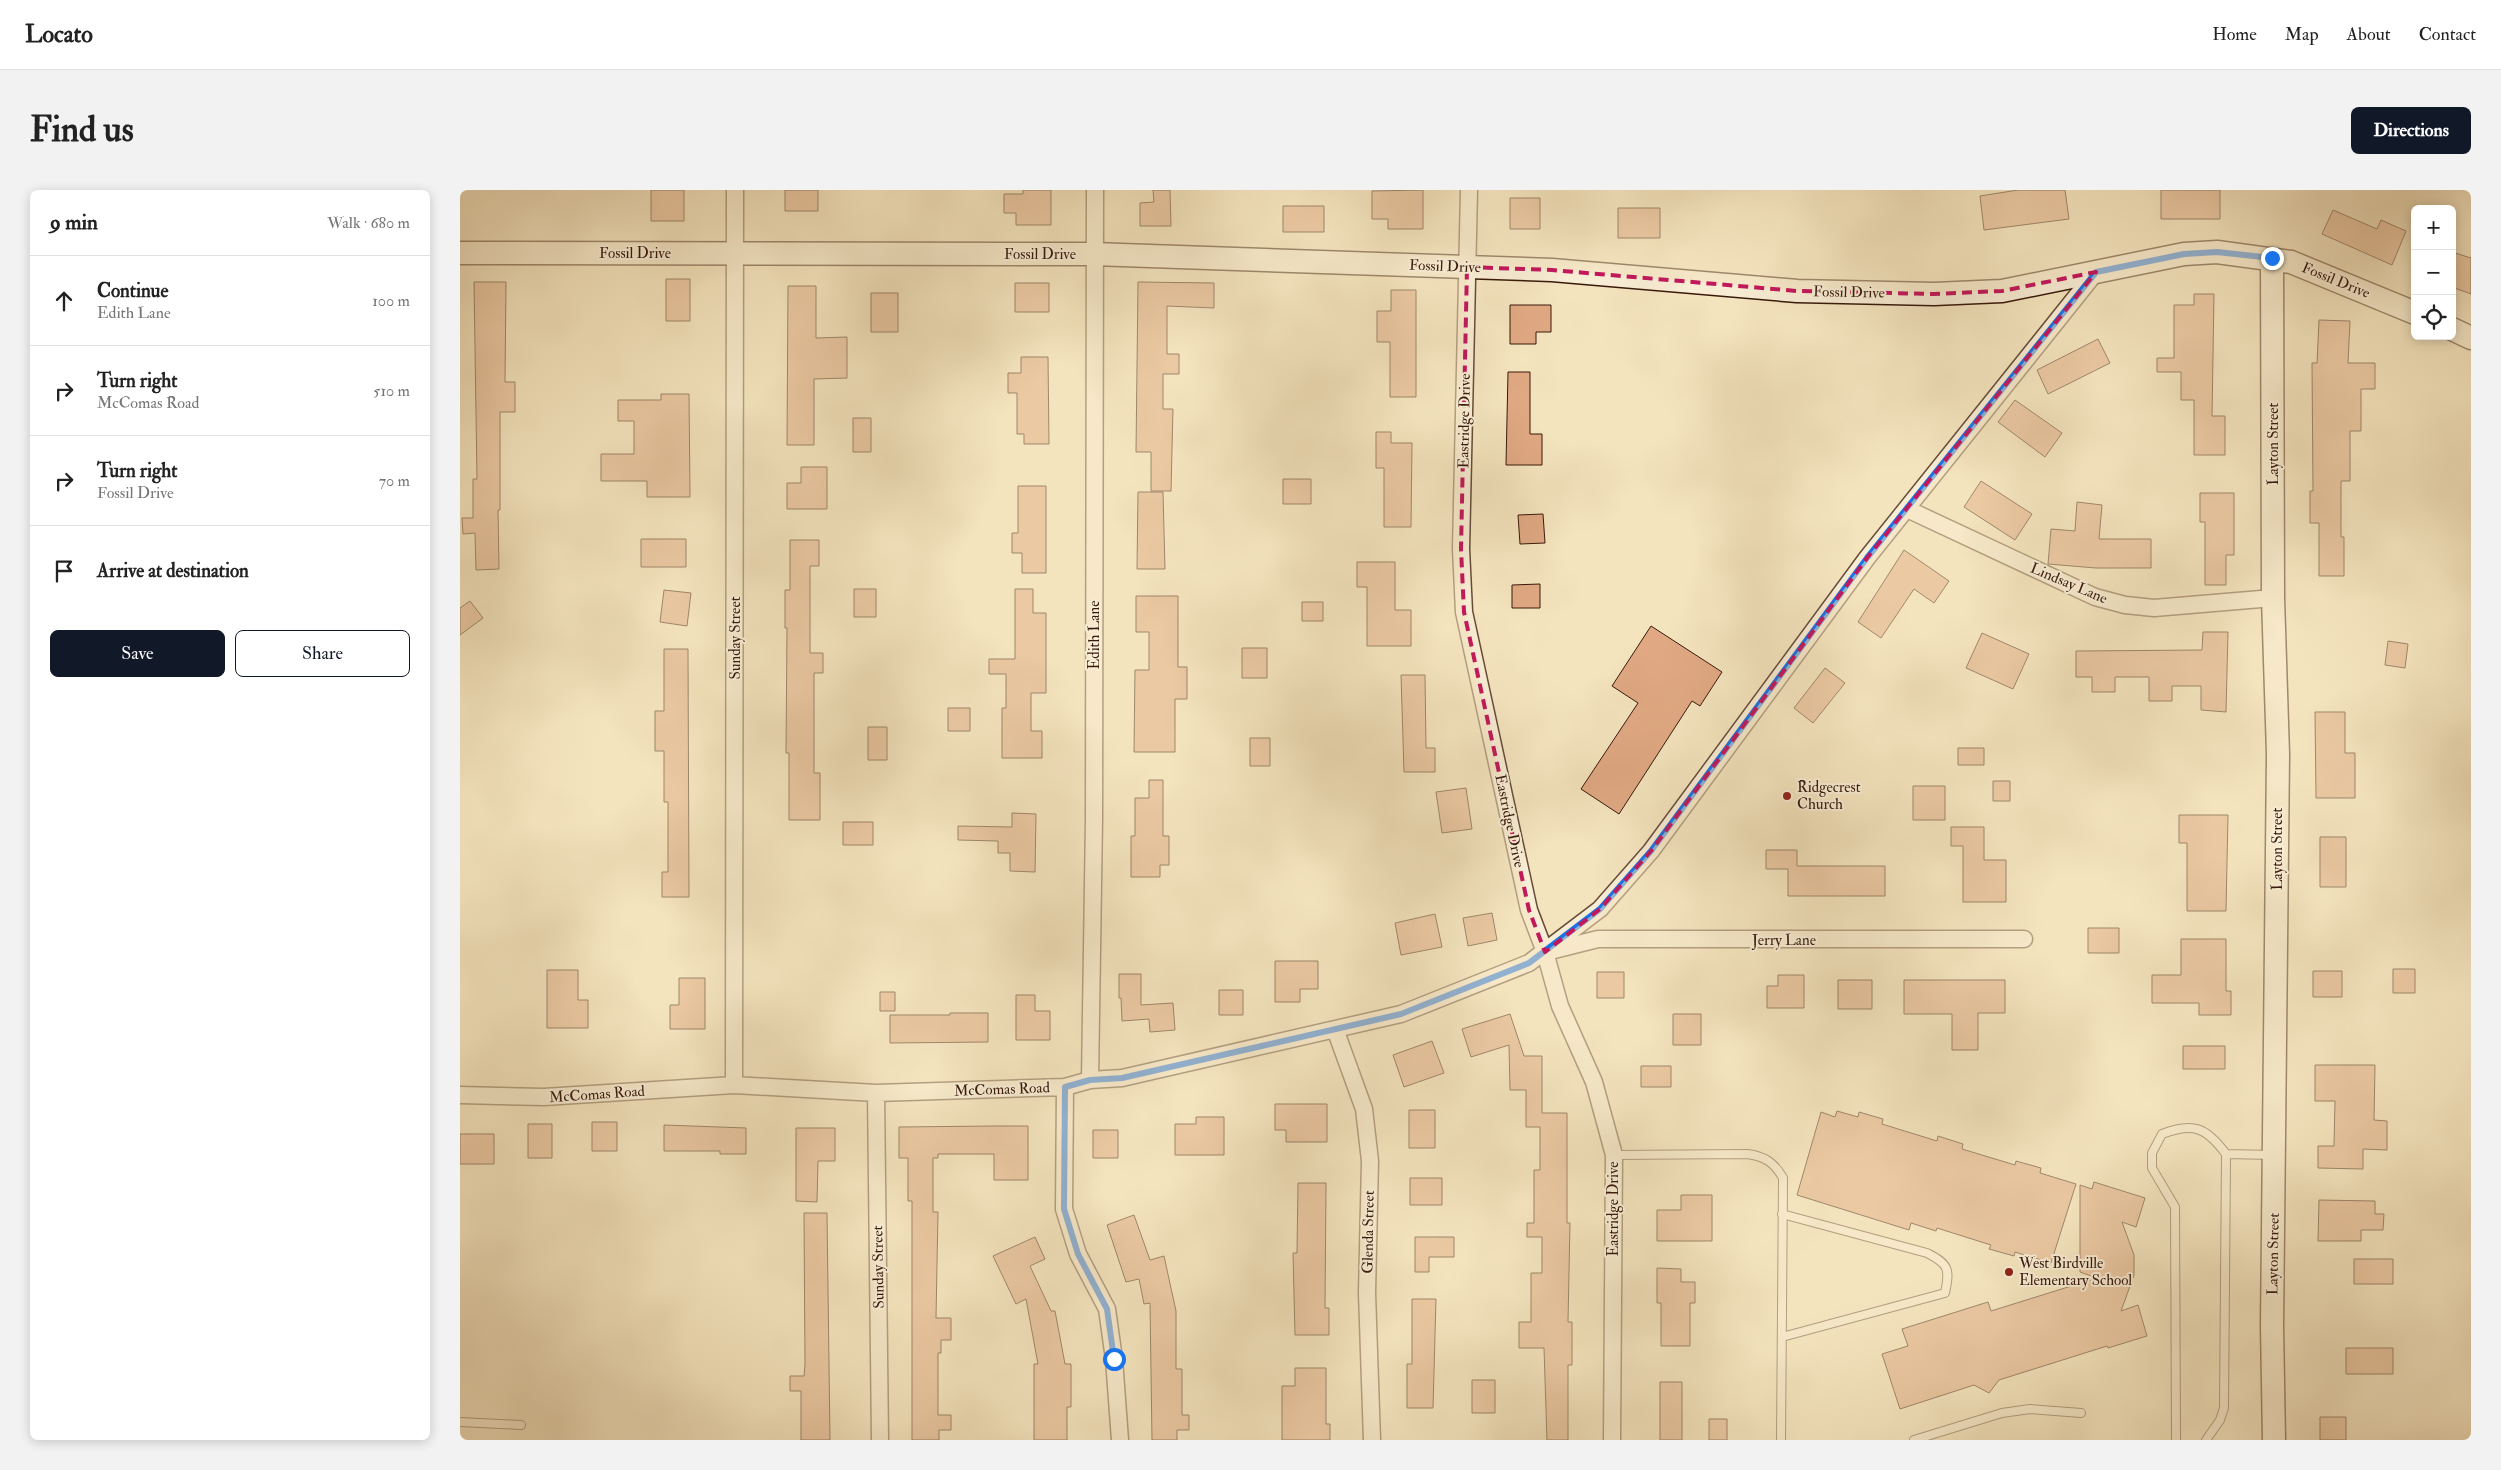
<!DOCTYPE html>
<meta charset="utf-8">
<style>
body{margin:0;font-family:"IM FELL Double Pica",serif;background:#f2f2f2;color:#222}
.controls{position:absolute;right:15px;top:15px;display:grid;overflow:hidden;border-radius:8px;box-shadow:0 2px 12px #0003}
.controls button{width:45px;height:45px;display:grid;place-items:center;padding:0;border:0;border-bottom:1px solid #e0e0e0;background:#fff;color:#222;font:25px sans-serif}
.stop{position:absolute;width:15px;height:15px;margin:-11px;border:4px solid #1a73e8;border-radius:50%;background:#fff}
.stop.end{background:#1a73e8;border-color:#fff;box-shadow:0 1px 5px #0008}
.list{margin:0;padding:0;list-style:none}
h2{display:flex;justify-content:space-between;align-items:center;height:65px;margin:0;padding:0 20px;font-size:21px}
h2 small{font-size:16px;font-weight:400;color:#767676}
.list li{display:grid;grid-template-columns:32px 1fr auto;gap:15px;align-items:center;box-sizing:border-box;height:90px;padding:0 20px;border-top:1px solid #e0e0e0}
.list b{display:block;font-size:19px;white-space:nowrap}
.list p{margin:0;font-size:16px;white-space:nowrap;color:#767676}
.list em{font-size:16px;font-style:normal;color:#767676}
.actions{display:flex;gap:10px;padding:15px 20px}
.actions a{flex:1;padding:11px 0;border:1px solid #111827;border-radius:8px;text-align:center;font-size:18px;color:#111827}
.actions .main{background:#111827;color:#fff}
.icon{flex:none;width:28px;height:28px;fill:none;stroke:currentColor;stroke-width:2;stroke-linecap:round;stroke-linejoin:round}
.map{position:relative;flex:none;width:2011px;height:1250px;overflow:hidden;border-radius:8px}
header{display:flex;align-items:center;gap:30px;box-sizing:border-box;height:70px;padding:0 25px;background:#fff;border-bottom:1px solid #e0e0e0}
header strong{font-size:24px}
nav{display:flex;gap:28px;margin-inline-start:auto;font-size:18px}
.intro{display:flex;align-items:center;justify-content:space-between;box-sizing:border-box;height:120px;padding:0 30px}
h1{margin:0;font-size:35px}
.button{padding:12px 22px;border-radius:8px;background:#111827;color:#fff;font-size:18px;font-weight:700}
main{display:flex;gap:30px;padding:0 30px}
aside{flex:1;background:#fff;border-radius:8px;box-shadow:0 2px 12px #0003}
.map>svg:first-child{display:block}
.building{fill:#e0a983;stroke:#38190b}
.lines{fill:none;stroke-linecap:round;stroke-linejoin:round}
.lane-casing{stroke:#674c38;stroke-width:10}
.street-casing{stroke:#674c38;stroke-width:19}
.secondary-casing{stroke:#38190b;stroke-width:25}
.lane{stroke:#f8edd5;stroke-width:8}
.street{stroke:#f8edd5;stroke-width:16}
.secondary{stroke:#f8edd5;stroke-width:22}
.route{stroke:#1a73e8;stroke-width:6}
.marked{fill:none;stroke:#c2185b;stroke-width:4;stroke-dasharray:10 6;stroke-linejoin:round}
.poi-dot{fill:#8f2418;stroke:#f8edd5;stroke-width:2}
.labels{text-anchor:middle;stroke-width:4;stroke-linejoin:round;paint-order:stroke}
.street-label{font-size:15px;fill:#38190b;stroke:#f8edd5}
.poi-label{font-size:15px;fill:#38190b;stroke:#f8edd5;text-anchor:start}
</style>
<header>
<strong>Locato</strong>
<nav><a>Home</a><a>Map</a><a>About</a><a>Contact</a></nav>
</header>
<div class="intro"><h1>Find us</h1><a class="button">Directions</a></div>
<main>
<aside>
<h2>9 min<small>Walk · 680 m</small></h2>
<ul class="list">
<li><svg class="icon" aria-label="ahead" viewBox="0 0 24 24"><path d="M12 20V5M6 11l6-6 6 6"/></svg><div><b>Continue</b><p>Edith Lane</p></div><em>100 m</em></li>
<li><svg class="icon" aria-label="right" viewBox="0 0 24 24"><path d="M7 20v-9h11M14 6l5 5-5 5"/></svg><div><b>Turn right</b><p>McComas Road</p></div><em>510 m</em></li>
<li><svg class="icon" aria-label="right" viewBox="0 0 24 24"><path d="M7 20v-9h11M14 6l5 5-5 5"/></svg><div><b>Turn right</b><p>Fossil Drive</p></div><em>70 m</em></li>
<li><svg class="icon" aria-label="arrive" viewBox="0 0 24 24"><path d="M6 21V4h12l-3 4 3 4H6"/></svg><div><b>Arrive at destination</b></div></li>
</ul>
<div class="actions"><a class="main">Save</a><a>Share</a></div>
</aside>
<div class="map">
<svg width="2011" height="1250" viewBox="0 0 2011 1250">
<rect width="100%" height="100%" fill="#f4e4be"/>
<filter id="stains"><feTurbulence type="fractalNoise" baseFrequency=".004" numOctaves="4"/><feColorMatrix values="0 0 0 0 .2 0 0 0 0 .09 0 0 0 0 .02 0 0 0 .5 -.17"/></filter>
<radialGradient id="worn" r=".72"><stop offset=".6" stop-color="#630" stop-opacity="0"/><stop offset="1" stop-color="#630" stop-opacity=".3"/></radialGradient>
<path class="building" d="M191 0H224V31H191Z
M325 0H358V21H325Z
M563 0H591V35H556V23H544V4H563Z
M693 0H710L711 36H680V13L694 12Z
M963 0V39H928V29H912V1Z
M1558 0H1605L1609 29 1524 40 1520 6Z
M1701 0H1760V29H1701Z
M1050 8H1080V39H1050Z
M823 16H864V42H823Z
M1158 18H1200V48H1158Z
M1873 20 1917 39 1921 30 1946 41 1932 75 1862 44Z
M1992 62 2011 68V104L1992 97Z
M206 89H230V131H206Z
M14 92H46L45 192H55V222H40V320H38L39 379 16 380 15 343 3 344 2 328H13V289H17Z
M678 92 754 93V118L707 116V164H719V184H703V219H713L711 301H691V262H676Z
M555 93H589V122H555Z
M328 96H356V148L387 147V188L354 189V255H327Z
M931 100H956V207H930V152H917V121H931Z
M411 103H438V142H411Z
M1734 104H1754L1752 226H1765V265H1734V210H1721V182H1697V168H1714V115H1734Z
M1050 115H1091V142H1076V154H1050Z
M1859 130 1890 131 1888 173H1915V199H1901V241H1890V291H1881V347H1884V386H1859V333H1850V301H1853L1852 173H1857Z
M1638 149 1650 173 1588 204 1577 180Z
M561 167H588L589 254H564V244H557V203H548V183H561Z
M1048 182H1070V244H1082V275H1046Z
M201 204H229L230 307H187V291H141V264H174V231H158V210H201Z
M1555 210 1602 243 1585 267 1538 232Z
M393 228H411V262H393Z
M916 242H931V253H952L951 337H924V278H916Z
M341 277H367V319H327V293H341Z
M823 289H851V314H823Z
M1521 291 1572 324 1555 350 1504 317Z
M558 296H586V383H562V363H552V343H558Z
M678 302H703L705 379H677Z
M1740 303H1774V365H1766V395H1745V332H1740Z
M1617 312 1642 315 1639 349H1691V378H1636L1588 374 1591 339 1615 341Z
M1083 324 1085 353 1060 354 1058 325Z
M181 349H226V377H181Z
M330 350H359V376H350V463H363V483H354V583H360V630H329V563H326L327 438H325V400H330Z
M1444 360 1489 391 1474 413 1454 399 1421 448 1398 432Z
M897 372H935V420H951V456H907V397H897Z
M1080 394V418H1052V395Z
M394 399H416V427H394Z
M555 399H573V423H586V503H571V541H582V568H542V518H546V484H529V469H555Z
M204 400 231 403 227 436 200 432Z
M676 406H718V477H727V509H715V562H674L675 480H689V442H676Z
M10 411 23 428 0 445V418Z
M842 412H863V431H842Z
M1191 436 1262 482 1240 516 1232 511 1159 624 1121 599 1178 513 1152 496Z
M1743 442H1768L1766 522 1741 520V496H1712V511H1689V487H1655V502H1632V487H1616V461L1742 460Z
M1522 443 1569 464 1553 499 1506 478Z
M1928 451 1948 454 1945 478 1925 475Z
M782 458H807V488H782Z
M204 459H228L229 707H202V682H208V612H204V561H195V521H204Z
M1365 478 1385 493 1353 533 1334 518Z
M941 485H965L966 558H975V582H944Z
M488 518H510V541H488Z
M1855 522H1885V563H1895V608H1856Z
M408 537H427V570H408Z
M790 548H810V576H790Z
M1498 558H1524V575H1498Z
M689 590H703V646H709V675H700V687H671V646H675V608H689Z
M1533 591H1550V611H1533Z
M1453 596H1485V630H1453Z
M1006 598 1012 639 982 643 976 602Z
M552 623 576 624 575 682 550 681V663H538V651L498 650V636L552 637Z
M1719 625H1768L1766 721H1727V653H1719Z
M383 632H413V655H383Z
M1491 637H1524V670H1546V712H1503V656H1491Z
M1860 647H1886V697H1860Z
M1306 660H1337V676H1425V706H1328V679H1306Z
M1032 723 1037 750 1008 756 1003 728Z
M975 724 982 757 941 765 935 733Z
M1628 738H1659V763H1628Z
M1721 749H1766V801H1771V825H1739V813H1692V785H1721Z
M815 771H858V799H840V812H815Z
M1933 779H1955V803H1933Z
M87 780H118V810H128V838H87Z
M1853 781H1882V807H1853Z
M1137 782H1164V808H1137Z
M659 784H681V815L713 813 715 840 690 842 689 829 662 831 661 808H659Z
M1318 785H1344V818H1307V796H1318Z
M219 788H245V839H210V815H219Z
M1378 790H1412V819H1378Z
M1444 790H1545V823H1518V860H1492V824H1444Z
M759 800H783V825H759Z
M420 802H435V821H420Z
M556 805H575V821H590V850H556Z
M490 823H528V852L430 853V825H490Z
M1050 824 1064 866H1082V923H1107V1033H1110L1108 1132H1112V1175H1108V1250H1087L1084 1158H1059V1132H1071V1083H1082V1047H1067V1033H1074V980H1080V937H1066V900H1050L1049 855 1011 867 1002 839Z
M1213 824H1241V855H1213Z
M972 851 984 883 944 897 933 865Z
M1723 856H1765V879H1723Z
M1855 875H1915L1914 930 1927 931V960L1903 959V979L1858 978V956H1874L1875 911H1855Z
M1181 876H1211V897H1181Z
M815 914H867V952H826V940H815Z
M949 920H975V958H949Z
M1377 921 1398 927 1399 922 1423 929 1422 934 1477 951 1478 946 1503 954 1502 959 1555 975 1556 971 1581 978 1580 983 1616 994 1591 1073 1555 1062 1554 1066 1529 1059 1531 1055 1477 1038 1476 1041 1451 1033 1449 1040 1337 1005 1361 922 1375 927Z
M736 927H764V965H715V934H736Z
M132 932H157V961H132Z
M68 934H92V968H68Z
M204 935 286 938V964H260V961H204Z
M534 936H568V990H534V964H478V968H473V1022H478L476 1128H491V1150H481V1163H478V1225H491V1240H479V1250H452V1011H448V968H439V937Z
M336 938H375V971H358L357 1012 336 1011Z
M633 940H658V968H633Z
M0 944H34V974H0Z
M950 988H982V1015H950Z
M1634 992 1685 1008 1676 1037 1662 1032 1674 1065V1085L1661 1121 1678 1115 1687 1146 1648 1158 1647 1156 1539 1190 1529 1203 1514 1195 1440 1219 1422 1164 1448 1156 1442 1139 1528 1112 1531 1121 1637 1088 1620 1082V995L1632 999Z
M838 993H866L865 1118H869V1145H835L833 1063H837Z
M1221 1005H1252V1051H1197V1020H1221Z
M1859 1010 1915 1011V1024H1924L1923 1040H1901V1051H1858Z
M344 1023H367L370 1250H341V1201H330V1186H344L345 1174Z
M674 1025 690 1070 704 1066 716 1121V1179H722V1225H729V1240H717V1250H692L690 1113 684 1114 679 1089 666 1092 647 1035Z
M575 1047 585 1069 570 1076 591 1121H595L605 1174H611V1217H607V1250H574V1174H578L566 1109 556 1114 533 1066Z
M955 1047H994V1067H969V1082H955Z
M1894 1069H1933V1094H1894Z
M1197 1078 1221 1079V1092H1235V1113H1230V1156H1201V1113H1197Z
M952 1109H976L973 1218H947V1174H952Z
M1886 1158H1933V1184H1886Z
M835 1178H866V1234H870V1250H822V1196H835Z
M1012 1190H1035V1223H1012Z
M1200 1192H1222V1250H1200Z
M1860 1227H1886V1250H1860Z
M1249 1229H1267V1250H1249Z"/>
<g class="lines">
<g class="lane-casing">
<path id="lane" d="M1766 964 1812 965
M1154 965 1287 964C1304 966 1314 972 1323 988L1321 1250
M1322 1147 1485 1103C1490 1079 1489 1074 1467 1063L1322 1024
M0 1232 61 1235
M1454 1250 1542 1223 1570 1219 1621 1223
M1716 1250 1715 1017 1692 978V963L1702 944C1733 932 1746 937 1766 964L1764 1218 1760 1230 1746 1250"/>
</g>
<g class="street-casing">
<path id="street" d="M1009 0 1001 359 1004 422 1069 720 1085 762 1100 816 1134 892 1154 965 1152 1250
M1447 319 1635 407 1665 415 1694 418 1813 408
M1090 761 1138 749H1564
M875 839 904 919 910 971 907 1103 912 1250
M630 890 634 629 635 0
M274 895 275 0
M605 897 604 1019 618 1064 647 1119 654 1169 660 1250
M416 903 420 1250
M0 905 84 907 274 895 416 903 605 897 630 890 662 888 941 824 1069 773 1140 719 1191 661 1407 368 1636 82"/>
</g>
<g class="secondary-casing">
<path id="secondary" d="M0 63 633 64 1092 80 1337 101 1474 104 1542 101 1724 64 1757 62 1831 72 1955 123
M1812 69 1813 408 1818 564 1812 1136 1814 1250
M1992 139 2011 148"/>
</g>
<use href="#lane" class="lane"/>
<use href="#street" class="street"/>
<use href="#secondary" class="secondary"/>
</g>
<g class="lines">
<path class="route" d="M654 1169 647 1119 618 1064 604 1019 605 897 630 890 662 888 941 824 1069 773 1140 719 1191 661 1407 368 1636 82 1724 64 1757 62 1812 68"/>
</g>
<path d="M0 0H2011V1250H0ZM1007 77 1092 80 1337 101 1474 104 1542 101 1636 82 1407 368 1191 661 1140 719 1085 762 1069 720 1004 422 1001 359Z" fill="#f4e4be" fill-opacity=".55" fill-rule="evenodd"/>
<path class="marked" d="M1007 77 1092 80 1337 101 1474 104 1542 101 1636 82 1407 368 1191 661 1140 719 1085 762 1069 720 1004 422 1001 359Z"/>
<g class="poi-dot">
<circle cx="1327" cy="606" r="5"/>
<circle cx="1549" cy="1082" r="5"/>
</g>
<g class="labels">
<g class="street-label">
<text x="175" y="68">Fossil Drive</text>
<text x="580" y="69">Fossil Drive</text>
<text transform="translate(985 76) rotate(2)" y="5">Fossil Drive</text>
<text transform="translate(1876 90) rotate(22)" y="5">Fossil Drive</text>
<text transform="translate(1389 102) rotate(1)" y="5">Fossil Drive</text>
<text transform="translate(1004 231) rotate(-89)" y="5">Eastridge Drive</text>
<text transform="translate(1813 254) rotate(-90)" y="5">Layton Street</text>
<text transform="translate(1609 393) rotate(23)" y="5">Lindsay Lane</text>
<text transform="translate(634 445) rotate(-90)" y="5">Edith Lane</text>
<text transform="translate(275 448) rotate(-90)" y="5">Sunday Street</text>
<text transform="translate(1050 631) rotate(78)" y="5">Eastridge Drive</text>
<text transform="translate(1817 659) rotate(-90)" y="5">Layton Street</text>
<text x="1324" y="755">Jerry Lane</text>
<text transform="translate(542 899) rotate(-2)" y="5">McComas Road</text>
<text transform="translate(137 904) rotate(-4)" y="5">McComas Road</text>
<text transform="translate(1153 1019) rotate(-90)" y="5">Eastridge Drive</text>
<text transform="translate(908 1042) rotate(-89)" y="5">Glenda Street</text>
<text transform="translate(1813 1064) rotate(-89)" y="5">Layton Street</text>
<text transform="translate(418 1077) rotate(-91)" y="5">Sunday Street</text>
</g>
<g class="poi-label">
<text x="1337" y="602">Ridgecrest<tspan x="1337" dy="17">Church</tspan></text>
<text x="1559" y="1078">West Birdville<tspan x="1559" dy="17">Elementary School</tspan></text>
</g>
</g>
<rect width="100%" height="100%" filter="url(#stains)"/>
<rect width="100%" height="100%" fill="url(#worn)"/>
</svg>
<div class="controls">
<button>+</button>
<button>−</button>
<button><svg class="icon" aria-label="locate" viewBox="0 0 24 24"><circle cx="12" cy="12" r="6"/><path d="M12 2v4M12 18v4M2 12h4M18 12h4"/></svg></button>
</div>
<div class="stop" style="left:654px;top:1169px"></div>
<div class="stop end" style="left:1812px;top:68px"></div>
</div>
</main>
